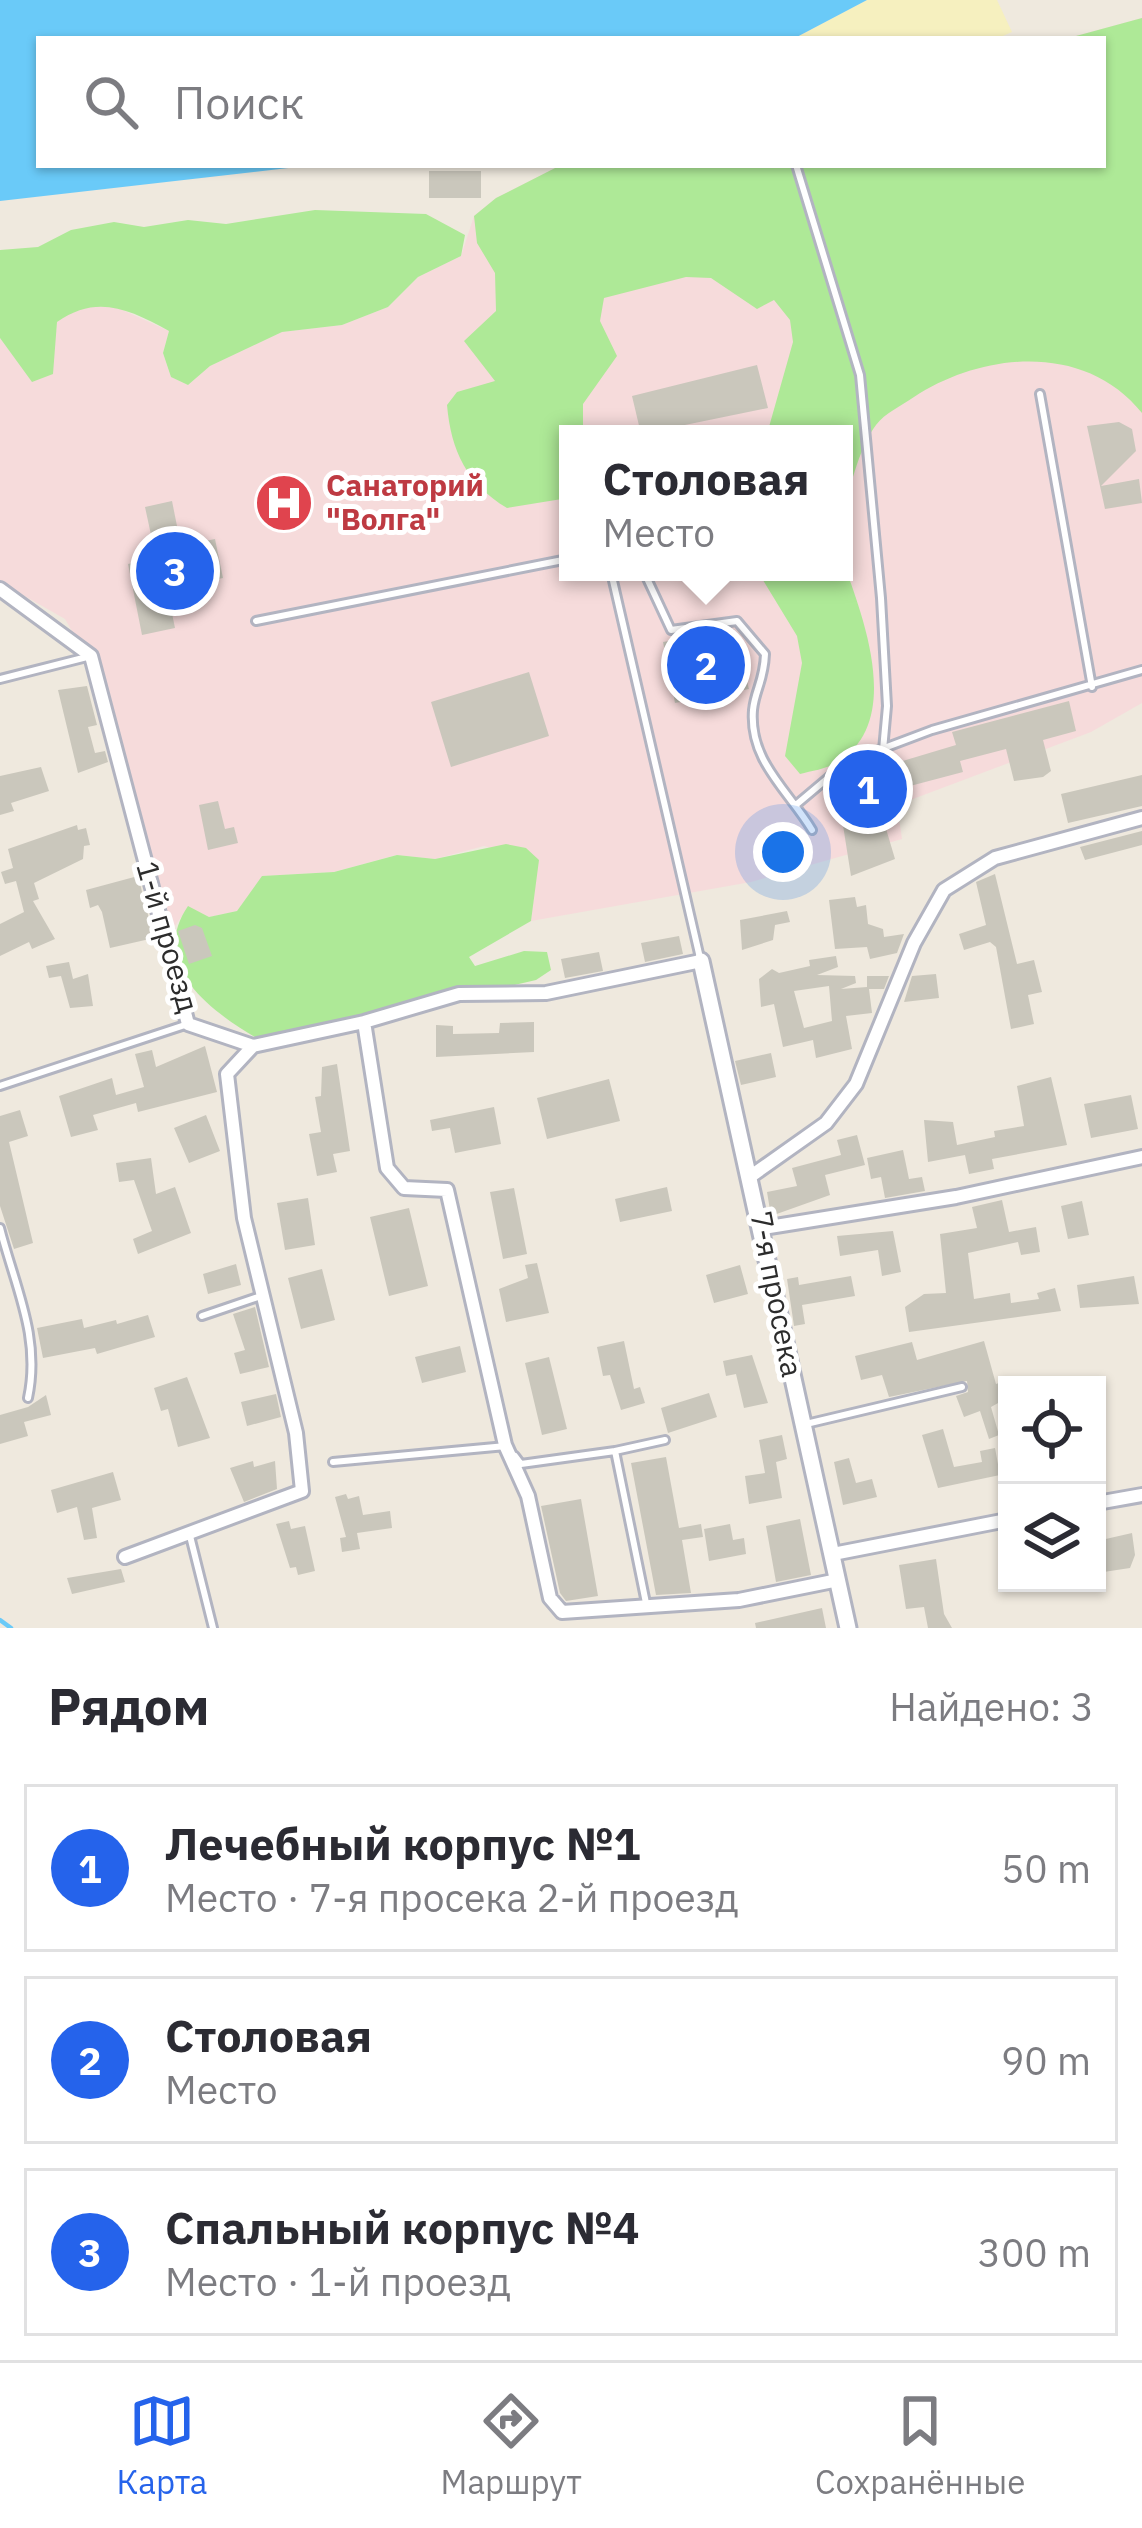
<!DOCTYPE html>
<html lang="ru">
<meta charset="utf-8">
<style>
body{margin:0;font-family:"IBM Plex Sans",sans-serif;background:#f2f2f3;color:#2b2b33}
.controls{position:absolute;right:36px;bottom:36px;display:grid;overflow:hidden;border-radius:0px;box-shadow:0 3px 9px #0004}
.controls button{width:108px;height:108px;display:grid;place-items:center;padding:0;border:0;border-bottom:3px solid #e1e1e2;background:#fff;color:#2b2b33;font:60px sans-serif}
.you{position:absolute;left:783px;top:852px;width:42px;height:42px;margin:-30px;border:9px solid #fff;border-radius:50%;background:#1a73e8;box-shadow:0 0 0 18px #1a73e833}
.badge{display:grid;place-items:center;width:78px;height:78px;border-radius:50%;background:#2563eb;color:#fff;font-size:39px;font-weight:700}
.pin{position:absolute;translate:-50% -50%;border:6px solid #fff;box-shadow:0 3px 12px #0006}
.popup{position:absolute;left:559px;top:425px;width:294px;height:156px;box-sizing:border-box;display:grid;place-content:center;border-radius:0px;background:#fff;filter:drop-shadow(0 3px 9px #0005);font-size:39px;white-space:nowrap;color:#7c7c81}
.popup b{font-size:45px;color:#2b2b33}
.popup::after{content:'';position:absolute;left:50%;top:100%;margin-left:-24px;border:24px solid transparent;border-top-color:#fff}
.list{margin:0;padding:0;list-style:none}
h2{display:flex;justify-content:space-between;align-items:center;height:156px;margin:0;padding:0 48px;font-size:51px}
h2 small{font-size:39px;font-weight:400;color:#7c7c81}
.list li{display:grid;grid-template-columns:78px 1fr auto;gap:36px;align-items:center;box-sizing:border-box;height:168px;margin:0 24px 24px;padding:0 24px;border:3px solid #e1e1e2;border-radius:0px}
.list b{display:block;font-size:45px;white-space:nowrap}
.list p{margin:0;font-size:39px;white-space:nowrap;color:#7c7c81}
.list em{font-size:39px;font-style:normal;color:#7c7c81}
.icon{flex:none;width:66px;height:66px;fill:none;stroke:currentColor;stroke-width:2;stroke-linecap:round;stroke-linejoin:round}
.map{position:relative;flex:none;width:1142px;height:1628px;overflow:hidden}
.search{position:absolute;background:#fff;box-shadow:0 3px 9px #0004;left:36px;right:36px;top:36px;height:132px;display:flex;align-items:center;gap:30px;box-sizing:border-box;padding:0 42px;border-radius:0px;color:#7c7c81;font-size:45px}
.sheet{height:732px;background:#fff}
nav{display:flex;justify-content:space-around;align-items:center;box-sizing:border-box;height:168px;border-top:3px solid #e1e1e2;background:#fff;font-size:33px;color:#7c7c81}
nav a{display:grid;justify-items:center;gap:6px}
nav .on{color:#2563eb}
.map>svg:first-child{display:block}
.medical{fill:#f6dbdb;fill-rule:evenodd}
.green{fill:#aee997}
.sand{fill:#f6f0bf}
.water{fill:#6acaf8}
.lines{fill:none;stroke-linecap:round;stroke-linejoin:round}
.stream{stroke:#6acaf8;stroke-width:4.5}
.building{fill:#cac7bc;fill-rule:evenodd}
.service-casing{stroke:#b2b4c1;stroke-width:12}
.minor-casing{stroke:#b2b4c1;stroke-width:18}
.tertiary-casing{stroke:#b2b4c1;stroke-width:21}
.service{stroke:#fff;stroke-width:6}
.minor{stroke:#fff;stroke-width:12}
.tertiary{stroke:#fff;stroke-width:15}
.labels{text-anchor:middle;stroke-width:10;stroke-linejoin:round;paint-order:stroke}
.health-label{font-size:30px;font-weight:bold;fill:#be3a42;stroke:#fff;text-anchor:start}
.street-label{font-size:30px;fill:#2c2c2c;stroke:#fff}
</style>
<div class="map">
<svg width="1142" height="1628" viewBox="0 0 1142 1628">
<rect width="100%" height="100%" fill="#efe9de"/>
<path class="medical" d="M1142 18V703L1091 732 897 805 902 839 751 882 531 921 538 860 484 846 435 859 396 855 334 872 263 876 237 911 209 917 188 907 173 929 96 673 65 619 0 582V338L32 381 55 340 57 322 76 308 97 303 116 307 169 331 163 353 171 377 188 385 210 366 282 332 342 325 388 307 418 277 461 256 474 216 496 198 561 165H1103V39H1065ZM568 434H844V572H568Z"/>
<path class="green" d="M1142 18V413C1085 342 983 352 914 397 901 406 885 413 876 425 860 446 850 486 844 513V434H767L793 342 790 320 774 300 757 309 711 278 686 277 604 298 600 321 617 356 583 404V434H568V498L507 508C467 484 451 451 447 405L457 392 495 381 464 341 496 311 495 273 477 243 474 216 496 198 561 165H1103V39H1065Z
M315 210 426 214 465 235 461 256 418 277 388 307 342 325 282 332 210 366 188 385 171 377 163 353 169 331C129 309 97 294 57 322L53 374 32 382 0 338V250L38 247 71 230 114 222 144 227 188 220 226 224Z
M844 564C864 620 904 723 836 763 826 769 811 771 800 774L785 756 802 663 797 636 758 572H844Z
M506 844 526 848 539 860 531 921 469 957 475 966 524 951 547 952 551 970 536 980 265 1043C216 1015 146 968 188 906L209 917 237 911 262 876 334 872 397 855 435 859Z"/>
<path class="sand" d="M867 0H997L1012 32 996 39H793Z"/>
<path class="water" d="M0 0H867L793 39H39V165H314L0 201Z"/>
<g class="lines">
<path class="stream" d="M0 1620 11 1628"/>
</g>
<path class="building" d="M429 171H481V198H429Z
M757 365 768 408 641 434 632 396Z
M1119 422 1132 429 1136 451 1101 486 1139 479 1142 503 1105 509 1087 426Z
M172 501 181 546 215 539 223 578 167 589 175 628 142 635 128 564 156 558 145 507Z
M734 629 749 689 675 703 663 642Z
M529 672 549 736 451 767 431 702Z
M87 686 97 725 88 727 95 753 105 751 108 762 78 773 58 690Z
M1069 701 1076 731 1043 740 1051 771 1043 777 1014 781 1006 749 960 761 963 772 876 795 895 859 851 876 836 781 956 745 952 732Z
M41 767 49 791 11 803 14 811 0 815V776Z
M1142 775V806L1068 823 1061 794Z
M218 801 225 829 234 827 238 843 208 850 199 805Z
M77 825 78 830 86 828 90 845 84 846 83 859 34 883 39 899 33 901 55 939 32 949 29 942 0 956V924L24 912 16 881 5 884 1 872 13 868 8 849Z
M1142 831V845L1085 860 1080 847Z
M995 874 1017 964 1034 960 1042 992 1028 995 1034 1024 1011 1029 996 947 990 942 964 950 959 934 986 925 976 882Z
M138 876 154 938 110 948 102 912 98 905 90 908 86 890Z
M855 897 857 907 866 905 868 924 883 929 884 937 904 934 897 953 870 959 867 947 835 949 829 900Z
M787 911 790 922 775 925 773 940 742 950 740 920Z
M195 925 202 928 212 956 189 964 178 931Z
M679 936 683 954 645 962 641 943Z
M599 952 603 971 565 978 561 959Z
M836 956 838 967 817 975 855 976 856 983 841 989 867 987V976H889L884 989H869L872 1013 846 1016 852 1049 816 1058 813 1040 783 1047 774 1004 761 1007 759 979 772 969 779 973 810 966 809 960ZM829 986 832 1021 804 1028 794 991Z
M69 962 73 979 88 974 93 1006 70 1008 61 976 49 978 46 966Z
M936 974 939 998 904 1002 912 976Z
M534 1022V1052L436 1057V1025L453 1026V1034L499 1033 500 1023Z
M205 1046 217 1092 138 1112 136 1103 93 1115 98 1130 71 1137 59 1096 112 1078 116 1095 144 1087 135 1054 152 1050 156 1067Z
M771 1053 776 1077 741 1085 735 1061Z
M337 1064 350 1151 333 1154 337 1172 317 1176 309 1134 321 1132 315 1097 321 1096 322 1067Z
M1051 1077 1067 1145 992 1159 994 1169 969 1174 965 1155 928 1162 924 1120 953 1122 957 1145 995 1137 994 1131 1024 1126 1017 1086Z
M609 1079 620 1121 547 1139 537 1098Z
M1131 1095 1138 1129 1091 1138 1084 1104Z
M494 1107 501 1144 455 1153 450 1128 432 1131 430 1120Z
M20 1110 28 1136 9 1142 33 1243 14 1249 0 1206V1116Z
M206 1115 220 1151 189 1163 174 1128Z
M857 1135 865 1165 825 1175 830 1195 771 1216 767 1192 797 1186 792 1168 841 1155 837 1140Z
M903 1150 909 1179 922 1177 925 1191 885 1198 881 1177 871 1179 867 1158Z
M151 1158 156 1194 175 1187 191 1233 138 1254 133 1239 152 1231 134 1180 119 1182 116 1163Z
M667 1187 672 1211 620 1222 615 1199Z
M514 1188 527 1254 503 1259 490 1192Z
M308 1198 315 1245 285 1250 277 1203Z
M1002 1200 1009 1232 1036 1227 1040 1252 1021 1255 1018 1242 968 1253 974 1299 1010 1293 1011 1303 1039 1299 1037 1293 1055 1288 1061 1311 909 1332 905 1307 924 1294 946 1293 940 1234 977 1228 972 1207Z
M1082 1201 1089 1235 1068 1239 1061 1206Z
M409 1208 428 1286 389 1296 370 1217Z
M893 1231 901 1272 882 1276 878 1250 840 1256 837 1236Z
M537 1263 549 1313 506 1322 499 1289 528 1278 525 1265Z
M236 1264 241 1285 208 1294 203 1274Z
M740 1265 748 1294 714 1303 706 1275Z
M322 1269 335 1320 301 1329 288 1278Z
M851 1276 855 1296 802 1305 805 1324 794 1326 787 1279 798 1277 799 1285Z
M1134 1276 1139 1304 1080 1308 1077 1285Z
M255 1307 269 1367 240 1374 234 1353 245 1350 233 1314Z
M148 1315 155 1337 97 1354 95 1348 43 1358 37 1328 82 1319 84 1328 116 1320 117 1324Z
M624 1341 634 1389 640 1387 645 1403 621 1410 610 1375 603 1376 597 1347Z
M984 1341 996 1384 1002 1382 1007 1398 991 1407 999 1435 989 1439 980 1411 964 1417 956 1396 968 1392 967 1381 889 1397 882 1375 861 1380 855 1356 912 1342 917 1360Z
M460 1346 466 1372 422 1383 415 1357Z
M752 1355 768 1403 744 1408 736 1374 726 1376 723 1361Z
M549 1357 567 1429 542 1435 525 1363Z
M187 1377 210 1438 178 1447 168 1409 161 1411 154 1388Z
M709 1393 717 1417 668 1433 661 1408Z
M276 1394 281 1417 247 1426 241 1402Z
M46 1395 51 1415 24 1422 28 1436 0 1444V1415L28 1407Z
M943 1429 954 1467 982 1462 980 1451 995 1448 1000 1475 938 1488 922 1435Z
M782 1435 787 1459 776 1462 782 1498 749 1504 745 1476 765 1473 759 1440Z
M666 1457 679 1528 701 1524 703 1537 682 1540 691 1593 656 1595 631 1463Z
M849 1458 856 1483 872 1479 877 1497 843 1505 834 1462Z
M253 1461 254 1467 275 1461 277 1489 244 1502 230 1468Z
M113 1472 121 1500 92 1508 97 1538 84 1540 77 1507 57 1513 51 1490Z
M346 1494 348 1499 359 1496 363 1515 390 1511 392 1528 357 1533 360 1549 342 1552 340 1538 346 1537 335 1497Z
M581 1499 598 1596 566 1601 560 1593 541 1506Z
M800 1519 811 1575 776 1582 766 1526Z
M289 1521 291 1529 305 1526 315 1571 298 1575 296 1567 290 1568 276 1524Z
M730 1524 733 1540 744 1538 746 1554 709 1561 704 1529Z
M1132 1533 1135 1555 1130 1568 1097 1573V1541Z
M936 1559 944 1614 952 1628H928L924 1607 906 1609 899 1565Z
M121 1569 125 1582 72 1594 67 1578Z
M822 1608 826 1628H756L755 1623Z"/>
<g class="lines">
<g class="service-casing">
<path id="service" d="M796 165 860 375 881 598 887 706 883 750
M1040 394 1092 687
M611 572 700 958
M644 572 671 630 737 621 765 654C764 681 755 690 753 710 749 761 788 790 812 830
M256 621 568 559
M0 679 87 657
M797 804 847 762 932 730 1142 670
M0 1086 188 1024
M0 1228C15 1287 41 1337 28 1398
M202 1316 261 1296
M806 1424 962 1387
M515 1456 521 1464 615 1451
M333 1462 506 1446
M190 1536 213 1628
M646 1603 615 1451 665 1440"/>
</g>
<g class="minor-casing">
<path id="minor" d="M0 589 91 656 188 1024 253 1046 227 1074 244 1218 296 1433 302 1491 125 1557
M364 1022 387 1168 404 1188 447 1190 505 1445 528 1496 550 1598 562 1612 739 1600 838 1580
M253 1046 364 1022 459 994 546 993 701 961
M751 1176 826 1123 856 1084 914 943 944 890 995 858 1142 818
M763 1228 956 1197 1142 1157
M1097 1503 1142 1495
M833 1554 1007 1520"/>
</g>
<g class="tertiary-casing">
<path id="tertiary" d="M701 961 848 1628"/>
</g>
<use href="#service" class="service"/>
<use href="#minor" class="minor"/>
<use href="#tertiary" class="tertiary"/>
</g>
<defs>
<g id="hospital-disc" transform="scale(3)"><circle r="9.5" fill="#e0444e" stroke="#fff"/><path d="M-5-5h3v3.5h4V-5h3V5h-3V1.5h-4V5h-3Z" fill="#fff"/></g>
</defs>
<g fill-rule="evenodd">
<use href="#hospital-disc" x="284" y="503"/>
</g>
<g class="labels">
<g class="health-label">
<text x="326" y="496">Санаторий<tspan x="326" dy="34">"Волга"</tspan></text>
</g>
<g class="street-label">
<text transform="translate(167 937) rotate(74)" y="10">1-й проезд</text>
<text transform="translate(776 1294) rotate(79)" y="10">7-я просека</text>
</g>
</g>
</svg>
<div class="controls">
<button><svg class="icon" aria-label="locate" viewBox="0 0 24 24"><circle cx="12" cy="12" r="6"/><path d="M12 2v4M12 18v4M2 12h4M18 12h4"/></svg></button>
<button><svg class="icon" aria-label="layers" viewBox="0 0 24 24"><path d="M12 4l9 5-9 5-9-5zM3 14l9 5 9-5"/></svg></button>
</div>
<div class="you"></div>
<div class="pin badge" style="left:868px;top:789px">1</div>
<div class="pin badge" style="left:706px;top:665px">2</div>
<div class="popup"><b>Столовая</b>Место</div>
<div class="pin badge" style="left:175px;top:571px">3</div>
<div class="search"><svg class="icon" aria-label="search" viewBox="0 0 24 24"><circle cx="10" cy="10" r="6"/><path d="M15 15l6 6"/></svg>Поиск</div>
</div>
<section class="sheet">
<h2>Рядом<small>Найдено: 3</small></h2>
<ul class="list">
<li><span class="badge">1</span><div><b>Лечебный корпус №1</b><p>Место · 7-я просека 2-й проезд</p></div><em>50 m</em></li>
<li><span class="badge">2</span><div><b>Столовая</b><p>Место</p></div><em>90 m</em></li>
<li><span class="badge">3</span><div><b>Спальный корпус №4</b><p>Место · 1-й проезд</p></div><em>300 m</em></li>
</ul>
</section>
<nav>
<a class="on"><svg class="icon" aria-label="map" viewBox="0 0 24 24"><path d="M3 6l6-2 6 2 6-2v14l-6 2-6-2-6 2zM9 4v14M15 6v14"/></svg>Карта</a>
<a><svg class="icon" aria-label="directions" viewBox="0 0 24 24"><path d="M12 3l9 9-9 9-9-9zM9 14v-3h6M13 9l2 2-2 2"/></svg>Маршрут</a>
<a><svg class="icon" aria-label="saved" viewBox="0 0 24 24"><path d="M7 4h10v16l-5-4-5 4z"/></svg>Сохранённые</a>
</nav>
